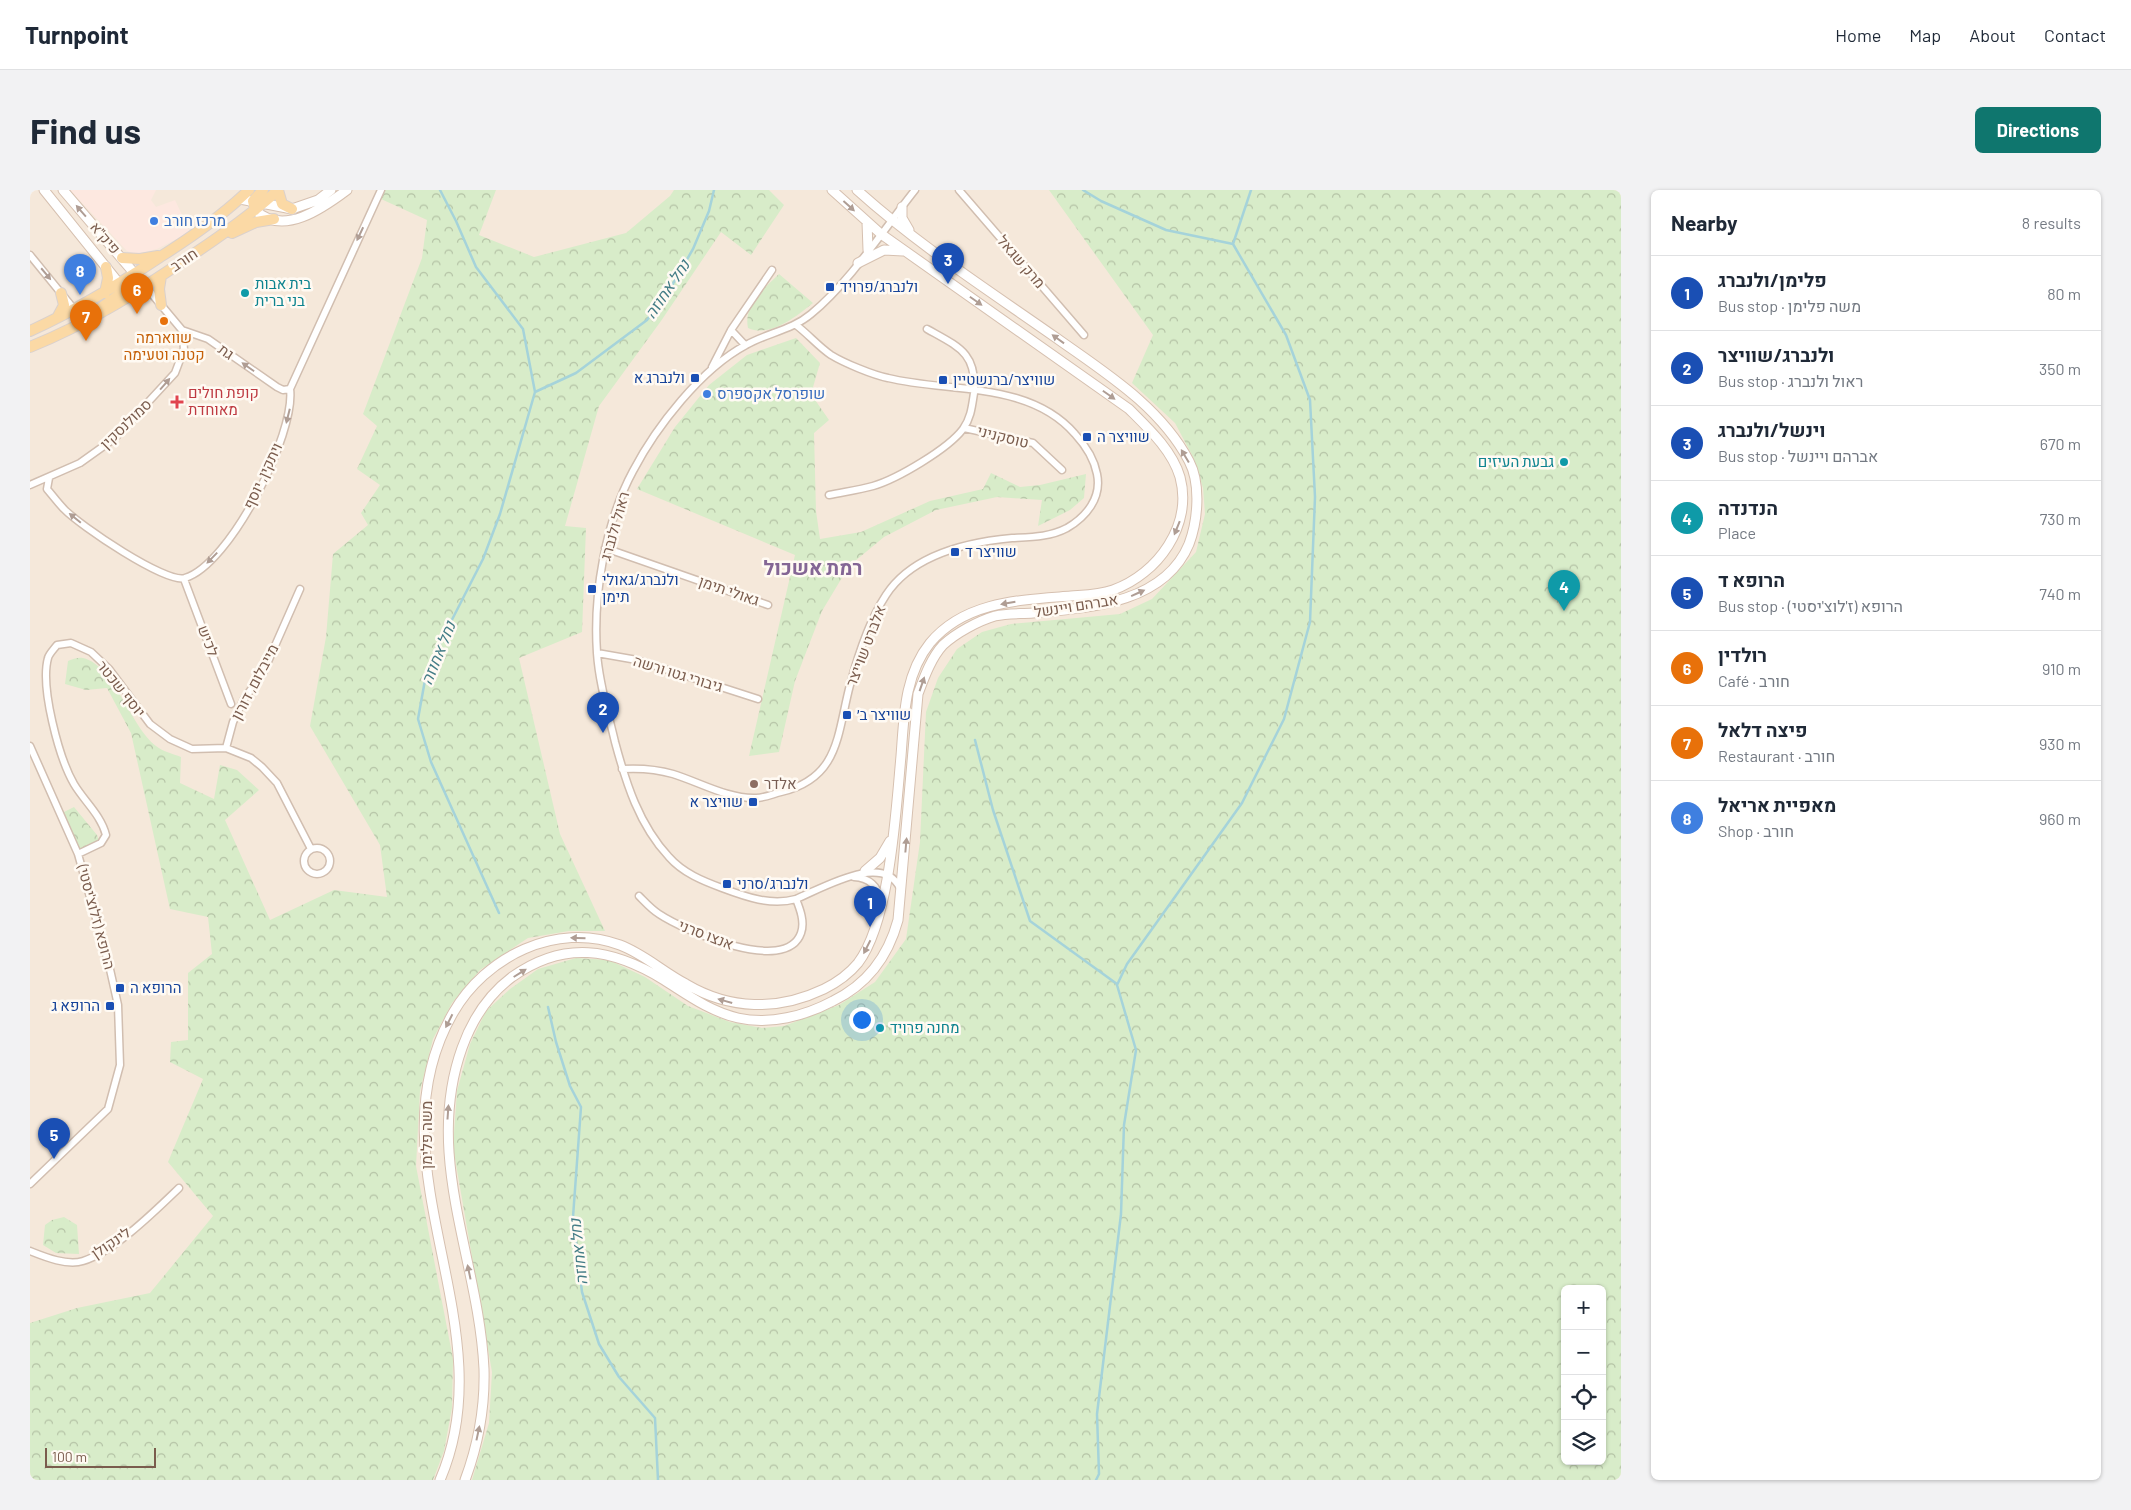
<!DOCTYPE html>
<meta charset="utf-8">
<style>
body{margin:0;font-family:Barlow,Heebo,sans-serif;background:#f2f2f3;color:#1f2937}
.controls{position:absolute;right:15px;bottom:15px;display:grid;overflow:hidden;border-radius:8px;box-shadow:0 1px 4px #0004}
.controls button{width:45px;height:45px;display:grid;place-items:center;padding:0;border:0;border-bottom:1px solid #e0e1e3;background:#fff;color:#1f2937;font:25px sans-serif}
.scale{position:absolute;left:15px;bottom:12px;width:111px;box-sizing:border-box;padding-left:5px;border:2px solid #7a5c4d;border-top:0;font-size:14px;line-height:18px;white-space:nowrap;color:#7a5c4d;-webkit-text-stroke:4px #fffaf3;paint-order:stroke}
.you{position:absolute;left:831px;top:829px;width:18px;height:18px;margin:-12px;border:4px solid #fff;border-radius:50%;background:#1a73e8;box-shadow:0 0 0 8px #1a73e833}
.badge{display:grid;place-items:center;width:32px;height:32px;border-radius:50%;background:#0f766e;color:#fff;font-size:16px;font-weight:700}
.pin{position:absolute;translate:-50% -41px;filter:drop-shadow(0 1px 2px #0008)}
.pin::after{content:'';position:absolute;top:26px;width:18px;height:15px;background:inherit;clip-path:polygon(0 0,100% 0,50% 100%)}
.list{margin:0;padding:0;list-style:none}
h2{display:flex;justify-content:space-between;align-items:center;height:65px;margin:0;padding:0 20px;font-size:21px}
h2 small{font-size:16px;font-weight:400;color:#747a83}
.list li{display:grid;grid-template-columns:32px 1fr auto;gap:15px;align-items:center;box-sizing:border-box;height:75px;padding:0 20px;border-top:1px solid #e0e1e3}
.list b{display:block;font-size:19px;white-space:nowrap}
.list p{margin:0;font-size:16px;white-space:nowrap;color:#747a83}
.list em{font-size:16px;font-style:normal;color:#747a83}
.icon{flex:none;width:28px;height:28px;fill:none;stroke:currentColor;stroke-width:2;stroke-linecap:round;stroke-linejoin:round}
.map{position:relative;flex:none;width:1591px;height:1290px;overflow:hidden;border-radius:8px}
header{display:flex;align-items:center;gap:30px;box-sizing:border-box;height:70px;padding:0 25px;background:#fff;border-bottom:1px solid #e0e1e3}
header strong{font-size:24px}
nav{display:flex;gap:28px;margin-inline-start:auto;font-size:18px}
.intro{display:flex;align-items:center;justify-content:space-between;box-sizing:border-box;height:120px;padding:0 30px}
h1{margin:0;font-size:35px}
.button{padding:12px 22px;border-radius:8px;background:#0f766e;color:#fff;font-size:18px;font-weight:700}
main{display:flex;gap:30px;padding:0 30px}
aside{flex:1;background:#fff;border-radius:8px;box-shadow:0 1px 4px #0004}
.map>svg:first-child{display:block}
.residential{fill:#f5e8da;fill-rule:evenodd}
.commercial{fill:#fde8e0}
.forest{fill:url(#forest-crowns);fill-rule:evenodd}
.lines{fill:none;stroke-linecap:round;stroke-linejoin:round}
.stream{stroke:#a5d3da;stroke-width:2.5}
.street-casing{stroke:#d1beb0;stroke-width:9}
.secondary-casing{stroke:#d6c0b0;stroke-width:11}
.primary-casing{stroke:#dad1cd;stroke-width:12}
.street{stroke:#fff;stroke-width:6}
.secondary{stroke:#fff;stroke-width:9}
.primary{stroke:#fbd9a5;stroke-width:10}
.oneway{fill:#af9d94}
.shop-dot{fill:#3f7fe0;stroke:#fffaf3;stroke-width:2}
.transit-dot{fill:#1a4fb4;stroke:#fffaf3;stroke-width:2}
.culture-dot{fill:#0f9aa8;stroke:#fffaf3;stroke-width:2}
.food-dot{fill:#e8710a;stroke:#fffaf3;stroke-width:2}
.health-dot{fill:#e0444e;stroke:#fffaf3;stroke-width:2}
.education-dot{fill:#8d6e63;stroke:#fffaf3;stroke-width:2}
.labels{text-anchor:middle;stroke-width:5;stroke-linejoin:round;paint-order:stroke}
.shop-label{font-size:15px;fill:#366cbe;stroke:#fffaf3;text-anchor:start}
.street-label{font-size:15px;fill:#7a5c4d;stroke:#fffaf3}
.culture-label{font-size:15px;fill:#0d838f;stroke:#fffaf3;text-anchor:start}
.transit-label{font-size:15px;fill:#164399;stroke:#fffaf3;text-anchor:start}
.food-label{font-size:15px;fill:#c56008;stroke:#fffaf3}
.health-label{font-size:15px;fill:#be3a42;stroke:#fffaf3;text-anchor:start}
.education-label{font-size:15px;fill:#785e54;stroke:#fffaf3;text-anchor:start}
.water-label{font-size:16px;font-style:italic;fill:#437c86;stroke:#fffaf3}
.district-label{font-size:20px;font-weight:bold;fill:#846695;stroke:#fffaf3}
</style>
<header>
<strong>Turnpoint</strong>
<nav><a>Home</a><a>Map</a><a>About</a><a>Contact</a></nav>
</header>
<div class="intro"><h1>Find us</h1><a class="button">Directions</a></div>
<main>
<div class="map">
<svg width="1591" height="1290" viewBox="0 0 1591 1290">
<defs>
<pattern id="forest-crowns" width="20" height="18" patternUnits="userSpaceOnUse" patternTransform="scale(1.25)"><rect width="20" height="18" fill="#d8ecc9"/><path d="M2 6a3 3 0 1 1 6 0M12 15a3 3 0 1 1 6 0" fill="none" stroke="#b4c2a5"/></pattern>
</defs>
<rect width="100%" height="100%" fill="#fdf6ec"/>
<path class="residential" d="M0 0H1591V1290H0ZM1535 1099H1572V1271H1535Z"/>
<path class="commercial" d="M40 0H126L121 10 126 17 145 10 160 42 127 59 106 64 97 61Z"/>
<path class="forest" d="M355 0H466L449 45 504 67 596 43 640 6 644 0H739L754 15 721 65 691 42 631 131 569 216 535 336 556 338 552 442 489 468 530 644 575 741H539L498 748 450 780 422 813 403 849 390 901 386 976 423 1169 422 1218 414 1261 403 1290H0V1133L47 1118 120 1103 183 1026 138 972 173 889 140 872 141 852 158 850V783L182 764 178 727 140 719 101 543 77 498 56 500 35 494 38 471C43 469 48 467 53 468 84 475 101 537 126 556 132 561 143 564 151 567L150 593 184 609 190 575 207 580 229 600 195 630 240 730 304 700 357 707 350 655 280 536 296 447 303 364 338 335 331 323 350 295 327 279 347 236 333 224 392 68 397 30 351 9Z
M1019 0H1591V1290H442L459 1233 462 1182 423 957 427 901 440 854 456 821 480 799 508 779 546 768 579 770 615 787 658 816 700 832 732 838 754 836 809 815 845 792 876 749 890 652 896 522 908 488 927 459 952 442 981 434 1090 424 1122 409 1166 362 1175 324 1173 298 1164 269 1145 233 1102 193 1123 145ZM1535 1099H1572V1271H1535Z
M749 84 783 113C767 126 740 148 718 138 713 115 735 98 749 84Z
M766 148 790 173 781 204 799 230 784 243 786 321 790 349 831 342 900 311 953 299 961 283 990 297 1010 295 1056 284 1054 308 1040 320 1008 336 1012 310 967 307 906 320 854 347 819 376 792 421 765 491 749 562 719 566 765 365 607 299 645 237 679 195 717 165Z
M44 617 67 645 69 652 49 661 32 623Z
M34 1027 47 1035 49 1064 26 1063 13 1055 15 1035 22 1030Z"/>
<g class="lines">
<path class="stream" d="M410 0 426 31 446 77 493 139 505 202 470 324 453 369 406 461 395 490 388 529 401 572 469 723
M1053 0 1071 11 1136 40 1203 54 1256 145 1280 210 1285 307 1280 432 1254 529 1212 613 1097 774 1087 795 1106 860 1094 935 1091 1024 1067 1224 1069 1284 1066 1290
M1203 54 1221 0
M505 202 546 183 617 130 637 104 663 59 679 21 684 0
M945 550 963 620 1000 731 1087 794
M518 817 526 852 540 896 551 917 543 1027 552 1102 569 1154 589 1187 625 1228 628 1290"/>
<g class="street-casing">
<path id="street" d="M929 0 1054 145
M0 65 48 124 58 131
M116 97 152 140 178 149 247 197 253 200 260 199
M715 155 701 140 742 80
M682 177 701 140
M934 238 1003 253 1032 280
M19 288 17 299C23 306 28 313 34 319 49 335 136 394 155 388 200 375 266 243 260 199L351 0
M0 295 50 273 85 248 145 183 154 159 152 140
M799 305C813 302 829 300 843 296 867 289 918 259 933 239 941 228 942 216 944 203 947 163 929 157 897 139
M575 358 738 415
M154 389 201 514
M567 463 607 470 728 509
M0 556 48 664 79 775 88 815 90 875 78 919 0 994
M196 558 203 532 214 509 233 483 270 399
M592 579C609 578 626 579 643 584 669 592 698 609 726 608 734 608 743 604 751 602 810 588 807 544 820 495 828 465 839 431 856 405 882 365 938 352 982 348 1002 347 1020 347 1037 338 1056 327 1072 308 1067 284 1064 268 1056 256 1045 244 999 191 920 203 858 188 843 185 814 173 801 165 789 157 778 144 766 135
M274 671a13 13 0 1 1 26 0a13 13 0 1 1-26 0Z
M48 664 71 653 76 645C71 625 54 611 44 594 29 568 10 497 18 468 19 464 24 459 27 455L41 453 61 462 79 479 120 534 140 549 162 559 196 558 221 568 232 577 247 593 281 659
M824 687C840 688 847 696 852 711
M870 698C853 662 793 698 766 709 741 716 716 707 692 698 673 691 653 683 639 667 609 635 596 593 585 552 578 522 569 493 567 463 563 405 575 333 603 281 626 237 671 179 716 155 737 143 762 140 781 124 819 93 854 39 885 0
M609 706C615 712 621 719 629 724 653 740 756 786 771 743 775 732 770 719 766 709
M0 1061C15 1067 37 1076 53 1071 85 1061 125 1021 149 998"/>
</g>
<g class="secondary-casing">
<path id="secondary" d="M14 0 92 97
M33 0 116 97 112 99
M210 9 262 19 288 10 301 0
M872 17V28L879 40
M225 20C253 47 293 18 317 0
M837 32 838 60
M828 73 854 60 873 61
M835 681 850 668 860 651
M410 1290C478 1134 337 973 423 823 455 767 526 731 590 755 614 764 633 782 656 794 700 820 748 821 794 799 806 793 819 784 828 773 860 731 866 620 871 566 874 528 874 485 900 453 935 411 991 410 1041 406 1055 405 1069 405 1083 400 1128 384 1163 335 1150 287 1142 260 1118 238 1099 219L851 44 802 0
M435 1290C448 1255 455 1216 454 1179 449 1070 393 967 432 858 442 830 458 805 482 787 534 750 582 758 634 790 658 805 679 821 708 828 740 835 775 826 803 811 838 794 858 767 868 730L888 504C894 488 901 468 913 455 926 443 948 431 965 426 977 423 991 424 1003 423 1058 418 1134 414 1159 354 1168 330 1171 294 1159 271 1130 216 1074 182 1025 147 958 100 888 55 827 0"/>
</g>
<g class="primary-casing">
<path id="primary" d="M248 0 252 14 262 19
M225 20 223 11 233 0
M202 43 226 32 244 29
M92 68 110 69 128 66
M131 86 129 99 131 115
M75 103 78 88 76 77
M68 120 97 99 105 83
M27 128 34 115 31 103
M0 141C46 120 88 95 130 67 162 47 192 26 219 0
M0 157C57 134 106 103 156 69 188 48 220 26 248 0"/>
</g>
<use href="#street" class="street"/>
<use href="#secondary" class="secondary"/>
<use href="#primary" class="primary"/>
</g>
<defs><path id="oneway-solid" d="M-6-.8H1V-3.2L6.5 0L1 3.2V.8H-6Z" transform="scale(1.25)"/></defs>
<g class="oneway">
<use href="#oneway-solid" transform="translate(819 16) rotate(42)"/>
<use href="#oneway-solid" transform="translate(51 21) rotate(-131)"/>
<use href="#oneway-solid" transform="translate(330 44) rotate(115)"/>
<use href="#oneway-solid" transform="translate(16 84) rotate(50)"/>
<use href="#oneway-solid" transform="translate(946 111) rotate(35)"/>
<use href="#oneway-solid" transform="translate(1028 149) rotate(-144)"/>
<use href="#oneway-solid" transform="translate(218 177) rotate(-145)"/>
<use href="#oneway-solid" transform="translate(135 194) rotate(-49)"/>
<use href="#oneway-solid" transform="translate(1079 205) rotate(35)"/>
<use href="#oneway-solid" transform="translate(258 226) rotate(104)"/>
<use href="#oneway-solid" transform="translate(1155 266) rotate(-121)"/>
<use href="#oneway-solid" transform="translate(45 328) rotate(-141)"/>
<use href="#oneway-solid" transform="translate(1147 338) rotate(112)"/>
<use href="#oneway-solid" transform="translate(182 368) rotate(134)"/>
<use href="#oneway-solid" transform="translate(1108 403) rotate(-24)"/>
<use href="#oneway-solid" transform="translate(978 413) rotate(170)"/>
<use href="#oneway-solid" transform="translate(892 494) rotate(-71)"/>
<use href="#oneway-solid" transform="translate(876 655) rotate(-85)"/>
<use href="#oneway-solid" transform="translate(548 748) rotate(-178)"/>
<use href="#oneway-solid" transform="translate(837 757) rotate(117)"/>
<use href="#oneway-solid" transform="translate(490 783) rotate(-32)"/>
<use href="#oneway-solid" transform="translate(695 811) rotate(-164)"/>
<use href="#oneway-solid" transform="translate(419 831) rotate(117)"/>
<use href="#oneway-solid" transform="translate(418 922) rotate(-86)"/>
<use href="#oneway-solid" transform="translate(439 1082) rotate(-102)"/>
<use href="#oneway-solid" transform="translate(448 1243) rotate(-78)"/>
</g>
<g class="shop-dot">
<circle cx="124" cy="31" r="5"/>
<circle cx="677" cy="204" r="5"/>
</g>
<g class="transit-dot">
<rect x="795" y="92" width="10" height="10" rx="2.5"/>
<rect x="660" y="183" width="10" height="10" rx="2.5"/>
<rect x="908" y="185" width="10" height="10" rx="2.5"/>
<rect x="1052" y="242" width="10" height="10" rx="2.5"/>
<rect x="920" y="357" width="10" height="10" rx="2.5"/>
<rect x="557" y="394" width="10" height="10" rx="2.5"/>
<rect x="812" y="520" width="10" height="10" rx="2.5"/>
<rect x="718" y="607" width="10" height="10" rx="2.5"/>
<rect x="692" y="689" width="10" height="10" rx="2.5"/>
<rect x="85" y="793" width="10" height="10" rx="2.5"/>
<rect x="75" y="811" width="10" height="10" rx="2.5"/>
</g>
<g class="culture-dot">
<circle cx="215" cy="103" r="5"/>
<circle cx="1534" cy="272" r="5"/>
<circle cx="850" cy="838" r="5"/>
</g>
<circle class="food-dot" cx="134" cy="131" r="5"/>
<path class="health-dot" d="M144.5 204.5h5v5h5v5h-5v5h-5v-5h-5v-5h5z"/>
<circle class="education-dot" cx="724" cy="594" r="5"/>
<g class="labels">
<g class="shop-label">
<text x="134" y="36">מרכז חורב</text>
<text x="687" y="209">שופרסל אקספרס</text>
</g>
<g class="street-label">
<text transform="translate(75 48) rotate(49)" y="5">פיק"א</text>
<text transform="translate(154 70) rotate(-34)" y="5">חורב</text>
<text transform="translate(991 72) rotate(49)" y="5">מרק שגאל</text>
<text transform="translate(196 162) rotate(35)" y="5">גת</text>
<text transform="translate(96 234) rotate(-44)" y="5">סמולנסקין</text>
<text transform="translate(973 247) rotate(14)" y="5">טוסקניני</text>
<text transform="translate(233 286) rotate(-65)" y="5">ויתקין, יוסף</text>
<text transform="translate(585 336) rotate(-74)" y="5">ראול ולנברג</text>
<text transform="translate(699 401) rotate(19)" y="5">גאולי תימן</text>
<text transform="translate(1046 416) rotate(-9)" y="5">אברהם ויינשל</text>
<text transform="translate(178 451) rotate(69)" y="5">לכיש</text>
<text transform="translate(836 456) rotate(-69)" y="5">אלברט שוייצר</text>
<text transform="translate(648 484) rotate(17)" y="5">גיבורי גטו ורשה</text>
<text transform="translate(225 492) rotate(-62)" y="5">מייבלום, דורון</text>
<text transform="translate(91 499) rotate(51)" y="5">יוסף שכטר</text>
<text transform="translate(66 727) rotate(75)" y="5">הרופא (ז'לוצ'יסטי)</text>
<text transform="translate(676 745) rotate(21)" y="5">אנצו סרני</text>
<text transform="translate(397 945) rotate(-90)" y="5">משה פלימן</text>
<text transform="translate(81 1053) rotate(-34)" y="5">לינקולן</text>
</g>
<g class="culture-label">
<text x="225" y="99">בית אבות<tspan x="225" dy="17">בני ברית</tspan></text>
<text x="1524" y="277" text-anchor="end">גבעת העיזים</text>
<text x="860" y="843">מחנה פרויד</text>
</g>
<g class="transit-label">
<text x="810" y="102">ולנברג/פרויד</text>
<text x="655" y="193" text-anchor="end">ולנברג א</text>
<text x="923" y="195">שוויצר/ברנשטיין</text>
<text x="1067" y="252">שוויצר ה</text>
<text x="935" y="367">שוויצר ד</text>
<text x="572" y="395">ולנברג/גאולי<tspan x="572" dy="17">תימן</tspan></text>
<text x="827" y="530">שוויצר ב׳</text>
<text x="713" y="617" text-anchor="end">שוויצר א</text>
<text x="707" y="699">ולנברג/סרני</text>
<text x="100" y="803">הרופא ה</text>
<text x="70" y="821" text-anchor="end">הרופא ג</text>
</g>
<g class="food-label">
<text x="134" y="153">שווארמה<tspan x="134" dy="17">קטנה וטעימה</tspan></text>
</g>
<g class="health-label">
<text x="158" y="208">קופת חולים<tspan x="158" dy="17">מאוחדת</tspan></text>
</g>
<g class="education-label">
<text x="734" y="599">אלדר</text>
</g>
<g class="water-label">
<text transform="translate(637 99) rotate(-56)" y="6">נחל אחוזה</text>
<text transform="translate(408 463) rotate(-68)" y="6">נחל אחוזה</text>
<text transform="translate(548 1062) rotate(-96)" y="6">נחל אחוזה</text>
</g>
<g class="district-label">
<text x="783" y="385">רמת אשכול</text>
</g>
</g>
</svg>
<div class="controls">
<button>+</button>
<button>−</button>
<button><svg class="icon" aria-label="locate" viewBox="0 0 24 24"><circle cx="12" cy="12" r="6"/><path d="M12 2v4M12 18v4M2 12h4M18 12h4"/></svg></button>
<button><svg class="icon" aria-label="layers" viewBox="0 0 24 24"><path d="M12 4l9 5-9 5-9-5zM3 14l9 5 9-5"/></svg></button>
</div>
<div class="scale">100 m</div>
<div class="you"></div>
<div class="pin badge" style="left:840px;top:737px;background:#1a4fb4">1</div>
<div class="pin badge" style="left:573px;top:543px;background:#1a4fb4">2</div>
<div class="pin badge" style="left:918px;top:94px;background:#1a4fb4">3</div>
<div class="pin badge" style="left:1534px;top:421px;background:#0f9aa8">4</div>
<div class="pin badge" style="left:24px;top:969px;background:#1a4fb4">5</div>
<div class="pin badge" style="left:107px;top:124px;background:#e8710a">6</div>
<div class="pin badge" style="left:56px;top:151px;background:#e8710a">7</div>
<div class="pin badge" style="left:50px;top:105px;background:#3f7fe0">8</div>
</div>
<aside>
<h2>Nearby<small>8 results</small></h2>
<ul class="list">
<li><span class="badge" style="background:#1a4fb4">1</span><div><b>פלימן/ולנברג</b><p>Bus stop · משה פלימן</p></div><em>80 m</em></li>
<li><span class="badge" style="background:#1a4fb4">2</span><div><b>ולנברג/שוויצר</b><p>Bus stop · ראול ולנברג</p></div><em>350 m</em></li>
<li><span class="badge" style="background:#1a4fb4">3</span><div><b>וינשל/ולנברג</b><p>Bus stop · אברהם ויינשל</p></div><em>670 m</em></li>
<li><span class="badge" style="background:#0f9aa8">4</span><div><b>הנדנדה</b><p>Place</p></div><em>730 m</em></li>
<li><span class="badge" style="background:#1a4fb4">5</span><div><b>הרופא ד</b><p>Bus stop · הרופא (ז'לוצ'יסטי)</p></div><em>740 m</em></li>
<li><span class="badge" style="background:#e8710a">6</span><div><b>רולדין</b><p>Café · חורב</p></div><em>910 m</em></li>
<li><span class="badge" style="background:#e8710a">7</span><div><b>פיצה דלאל</b><p>Restaurant · חורב</p></div><em>930 m</em></li>
<li><span class="badge" style="background:#3f7fe0">8</span><div><b>מאפיית אריאל</b><p>Shop · חורב</p></div><em>960 m</em></li>
</ul>
</aside>
</main>
